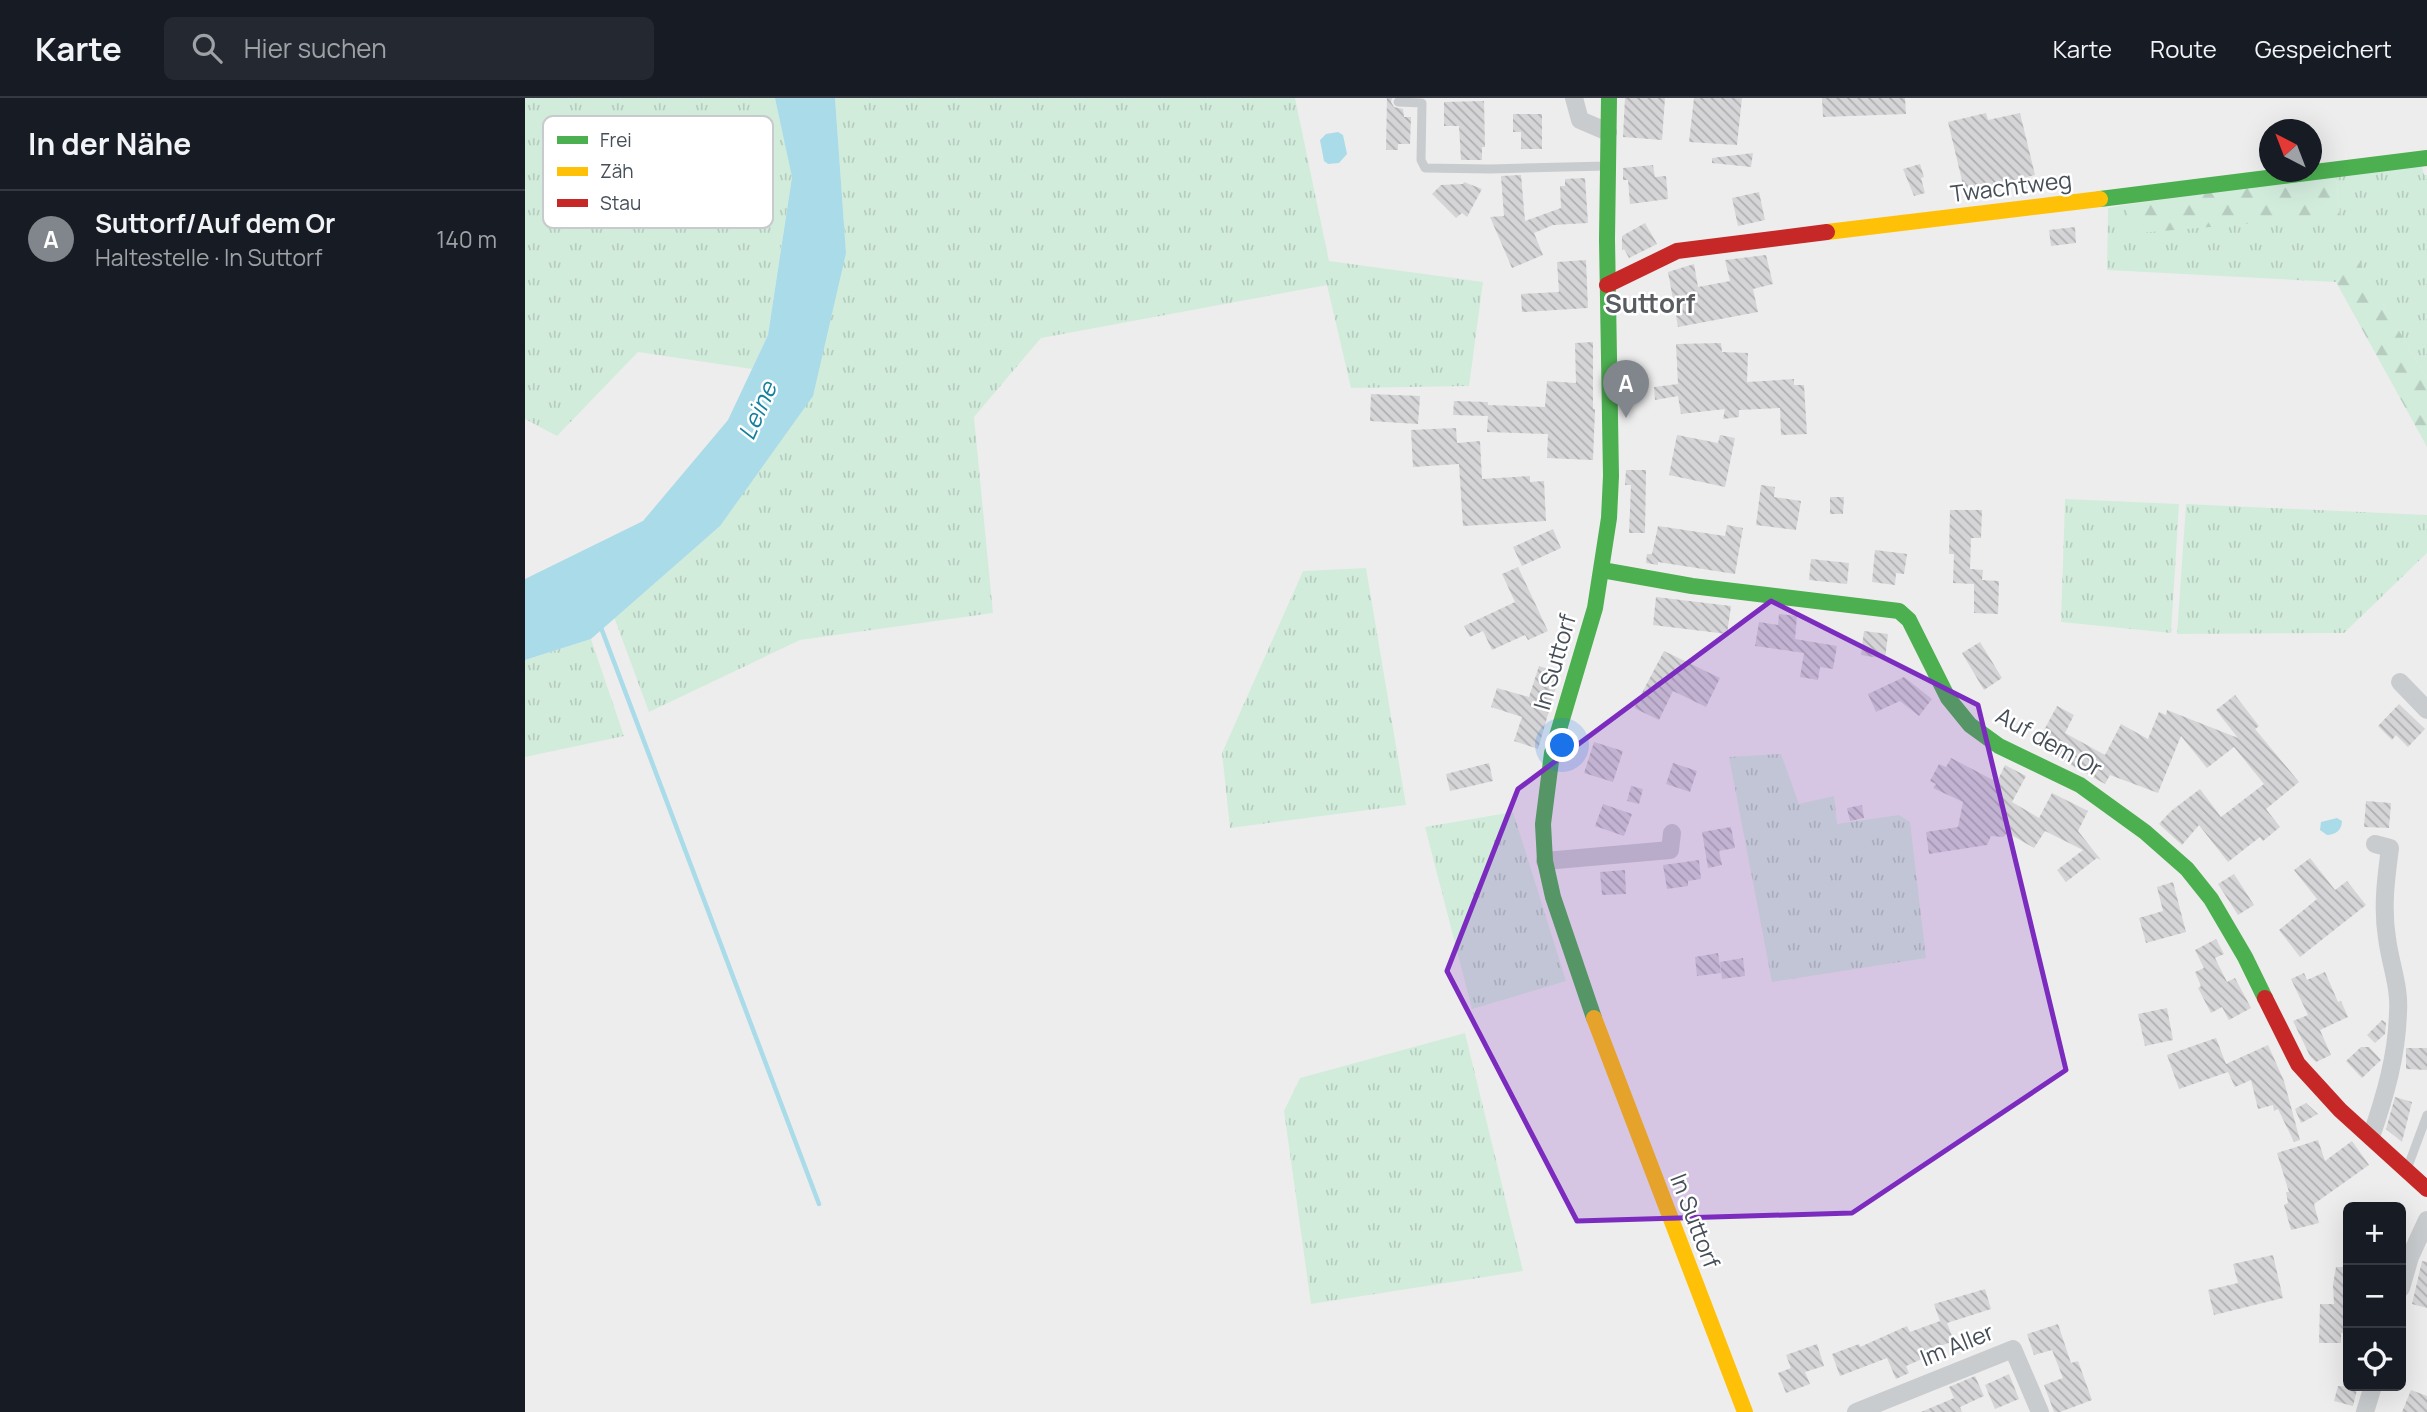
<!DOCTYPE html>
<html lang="de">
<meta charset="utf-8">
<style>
body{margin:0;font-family:Manrope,sans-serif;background:#242831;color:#f1f3f6}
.controls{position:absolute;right:21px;bottom:21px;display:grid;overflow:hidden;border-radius:10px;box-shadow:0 7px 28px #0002}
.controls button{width:63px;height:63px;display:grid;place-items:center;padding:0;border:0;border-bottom:2px solid #363941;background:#171b24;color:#f1f3f6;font:35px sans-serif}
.compass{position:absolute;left:1734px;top:21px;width:63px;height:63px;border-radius:50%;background:#171b24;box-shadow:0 7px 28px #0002;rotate:318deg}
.you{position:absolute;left:1038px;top:648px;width:24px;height:24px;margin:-18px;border:5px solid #fff;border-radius:50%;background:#1a73e8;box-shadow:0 0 0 10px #1a73e833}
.badge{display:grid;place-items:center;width:46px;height:46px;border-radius:50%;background:#81868c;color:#fff;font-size:23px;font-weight:700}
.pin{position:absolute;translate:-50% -58px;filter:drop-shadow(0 2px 4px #0008)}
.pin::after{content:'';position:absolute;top:37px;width:24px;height:21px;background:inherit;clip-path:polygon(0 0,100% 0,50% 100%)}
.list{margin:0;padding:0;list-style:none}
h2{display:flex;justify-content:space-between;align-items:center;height:91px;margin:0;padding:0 28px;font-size:30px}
h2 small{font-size:23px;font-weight:400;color:#9ea1a6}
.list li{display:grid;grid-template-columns:46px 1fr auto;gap:21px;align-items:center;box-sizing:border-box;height:98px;padding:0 28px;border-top:2px solid #363941}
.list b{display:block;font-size:26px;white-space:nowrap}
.list p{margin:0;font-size:23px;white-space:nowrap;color:#9ea1a6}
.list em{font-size:23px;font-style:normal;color:#9ea1a6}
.icon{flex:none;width:38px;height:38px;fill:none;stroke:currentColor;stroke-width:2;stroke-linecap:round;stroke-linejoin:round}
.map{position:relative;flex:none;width:1902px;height:1314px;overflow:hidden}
header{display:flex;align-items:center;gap:42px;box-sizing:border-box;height:98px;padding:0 35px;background:#171b24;border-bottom:2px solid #363941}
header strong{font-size:33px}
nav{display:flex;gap:38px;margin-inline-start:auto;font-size:24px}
.search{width:490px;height:63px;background:#242831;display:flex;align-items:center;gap:18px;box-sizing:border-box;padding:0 24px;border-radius:10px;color:#9ea1a6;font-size:26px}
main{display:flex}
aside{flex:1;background:#171b24}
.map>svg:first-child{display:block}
.grass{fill:url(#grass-tufts)}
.forest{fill:url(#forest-firs)}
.water{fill:#a9dbe8}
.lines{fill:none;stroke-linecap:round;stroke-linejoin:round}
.stream{stroke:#a9dbe8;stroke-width:4.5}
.building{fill:url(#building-back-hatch)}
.lane{stroke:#c9ccce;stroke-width:9}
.street{stroke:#c9ccce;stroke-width:18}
.fast{stroke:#4caf50;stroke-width:16}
.slow{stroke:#ffc107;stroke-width:16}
.jam{stroke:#c62828;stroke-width:16}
.marked{fill:#7b2cbf;fill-opacity:0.2;stroke:#7b2cbf;stroke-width:5;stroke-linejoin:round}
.labels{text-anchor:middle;stroke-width:5;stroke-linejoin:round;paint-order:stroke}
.street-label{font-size:23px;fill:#464f58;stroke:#fff}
.water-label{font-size:24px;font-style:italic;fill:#14809d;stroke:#fff}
.quarter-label{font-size:26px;font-weight:bold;fill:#595c61;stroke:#fff}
.key{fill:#fff;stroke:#c8cacd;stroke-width:2}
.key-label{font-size:19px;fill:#464f58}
</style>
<header>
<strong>Karte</strong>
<div class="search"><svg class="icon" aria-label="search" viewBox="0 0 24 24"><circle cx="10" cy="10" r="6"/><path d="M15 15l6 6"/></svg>Hier suchen</div>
<nav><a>Karte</a><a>Route</a><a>Gespeichert</a></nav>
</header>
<main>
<aside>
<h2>In der Nähe<small></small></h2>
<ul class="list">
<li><span class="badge">A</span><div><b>Suttorf/Auf dem Or</b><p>Haltestelle · In Suttorf</p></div><em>140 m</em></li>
</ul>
</aside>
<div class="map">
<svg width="1902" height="1314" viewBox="0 0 1902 1314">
<defs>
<pattern id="grass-tufts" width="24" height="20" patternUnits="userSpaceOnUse" patternTransform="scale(1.75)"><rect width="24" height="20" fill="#d2ecdc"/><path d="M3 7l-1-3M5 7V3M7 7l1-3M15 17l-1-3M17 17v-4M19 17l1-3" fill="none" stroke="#b6ccbf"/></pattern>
<pattern id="forest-firs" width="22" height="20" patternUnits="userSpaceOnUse" patternTransform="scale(1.75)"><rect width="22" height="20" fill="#d2ecdc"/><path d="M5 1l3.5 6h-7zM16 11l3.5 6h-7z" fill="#b6ccbf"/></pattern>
<pattern id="building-back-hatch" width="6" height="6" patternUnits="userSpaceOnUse" patternTransform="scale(1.75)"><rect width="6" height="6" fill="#d5d5d7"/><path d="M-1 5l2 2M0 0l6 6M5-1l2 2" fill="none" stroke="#afafb1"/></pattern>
</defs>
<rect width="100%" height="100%" fill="#eeeded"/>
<path class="grass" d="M0 0H250L267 78 243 237 227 271 113 254 32 338 0 321Z
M310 0H770L804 163 958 184 944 288 826 290 802 187 516 240 449 319 468 515 275 542 124 614 89 519 195 428 321 155Z
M1897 68 1899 77H1902V281L1830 158 1811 184 1582 172 1583 110 1598 107 1815 117 1811 77Z
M1540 401 1654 406 1646 535 1536 524Z
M1661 406 1902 417V455L1819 535 1652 536Z
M841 470 881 707 705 730 697 655 778 473Z
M66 541 99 638 0 659V562Z
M1256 656 1274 706 1309 698 1312 726 1374 717 1385 724 1401 860 1247 884 1204 659Z
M988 714 1041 883 947 911 900 729Z
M940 935 998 1173 786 1206 759 1013 775 980Z"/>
<path class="forest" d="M1811 77 1815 118 1613 135 1598 107Z
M1830 157 1902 281V349L1811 184Z"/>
<path class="water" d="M250 0H310L321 155 288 298 195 428 66 541 0 562V481L118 423 203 322 243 237 267 79Z
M813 34 818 37 822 56 814 65 803 66 799 63 795 42 801 36Z
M1812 720 1817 723C1817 732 1810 737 1802 737L1795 732 1796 724Z"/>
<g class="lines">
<path class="stream" d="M75 527 294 1106"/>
</g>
<path class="building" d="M862 0H867L866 4 869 9 878 11 879 19H886L885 46H873V52H861Z
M1100 0H1140L1137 42 1098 39Z
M1169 0H1217L1212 47 1164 44Z
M1297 0H1380L1381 16 1298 19Z
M959 3 960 49H957V62H936L934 28H919V4Z
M1461 15 1463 22 1495 15 1510 77 1440 95 1423 24Z
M988 16H1017V51H996V34H988Z
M1228 55 1226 69 1187 65V60Z
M1395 66 1399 79 1396 80 1400 95 1389 98 1378 71Z
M1128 67 1130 79 1141 78 1143 101 1105 106 1103 82H1098V70Z
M996 77 1000 123 1036 110 1035 88H1040V81L1060 80 1063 125 1028 127 1009 135 1018 157 987 170 965 119 979 118 976 78Z
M939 84 957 91 942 119 937 115 931 120 907 96 916 87 938 86Z
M1234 94 1240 122 1213 128 1207 100Z
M1120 125 1132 146 1104 160 1099 151 1097 152V138Z
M1550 129 1551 145 1526 148 1524 132Z
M1241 157 1248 186 1228 191 1233 214 1153 229 1143 174 1169 166 1173 189 1205 183 1200 162Z
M1061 162 1063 210 997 214 996 196 1034 194 1032 164Z
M1068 244V311H1070L1068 362 1022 360 1023 336 962 334 963 318 928 317 929 303 963 304V307L1020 309 1022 283 1051 285 1050 245Z
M1196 245 1197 254 1223 255 1222 284 1269 281V287H1279L1282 336 1256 337 1255 310 1214 312V319L1198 321 1200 311 1156 316 1153 298 1130 302 1129 289 1153 286 1151 246Z
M846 296 895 298 893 326 845 323Z
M931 330 932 345 955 343 957 381 1005 378V384L1019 383 1021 423 938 428 934 366 888 369 886 332Z
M1152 337 1193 345 1195 337 1210 340 1200 389 1144 377Z
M1101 372H1121L1120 435H1104L1106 387H1100Z
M1236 387 1250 389 1249 399 1276 403 1271 432 1231 427Z
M1305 399H1319L1318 416H1305Z
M1425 412H1457L1456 440H1446L1445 471 1458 472 1457 482 1474 483 1473 516 1449 515V486L1428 485 1429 456H1424Z
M1202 427 1218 430 1210 476 1133 464V467L1121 465 1122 456H1127L1133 428 1200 438Z
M1028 431 1036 450 997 468 988 449Z
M1350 452 1382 456 1379 476 1371 475 1370 487 1347 484Z
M1286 461 1324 465 1322 486 1284 482Z
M993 469 1023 533 1003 542 1000 537 967 552 958 533 945 539 939 528 990 504 977 476Z
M1131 499 1206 508 1202 536 1128 527Z
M1254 516 1272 518 1270 541 1312 548 1308 571 1295 569 1293 582 1275 579 1279 555 1230 548 1234 524 1253 527Z
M1339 533 1363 536 1360 561 1336 557Z
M1455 544 1477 580 1459 592 1437 555Z
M1139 553 1195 580 1181 609 1148 593 1134 622 1109 610Z
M1014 568 1035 575 1013 651 989 643 997 619 966 609 972 590 1004 599Z
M1379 579 1407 601 1394 618 1375 603 1351 614 1343 596Z
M1710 597 1734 628 1730 631 1774 684 1741 711 1755 729 1738 743 1735 739 1703 764 1674 727 1657 747 1634 726 1646 713 1675 691 1696 719 1739 686 1709 649 1682 670 1656 638 1633 695 1585 677 1580 686 1511 647 1532 608 1549 617 1540 635 1580 657 1596 626 1623 641 1634 614 1641 617 1642 612 1713 640 1691 612Z
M1874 606 1900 631 1883 649 1871 637 1867 642 1853 628Z
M1069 644 1098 653 1088 684 1059 675Z
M1426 660 1472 684 1480 667 1501 678 1487 704 1514 720 1527 695 1563 713 1553 733 1576 762 1572 760 1541 784 1532 772 1558 752 1520 733 1509 750 1483 735 1478 739 1466 738 1462 747 1404 756 1401 734 1433 729 1438 704 1408 690 1411 686 1405 683 1414 666 1421 669Z
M964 665 968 683 925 693 921 676Z
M1148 665 1172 673 1165 694 1141 686Z
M1106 688 1118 691 1114 706 1102 703Z
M1841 703 1866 705 1864 730 1839 729Z
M1078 706 1107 716 1099 738 1070 728Z
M1337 707 1339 720 1325 723 1322 710Z
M1206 729 1210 750 1194 753 1197 767 1183 770 1177 734Z
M1785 760 1810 792 1822 783 1841 807 1775 859 1754 832 1792 801 1769 772Z
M1174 762 1176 781 1163 783V788L1142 791 1138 767Z
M1100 772 1101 796 1077 797 1075 774Z
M1709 776 1729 807 1713 817 1693 786Z
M1648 784 1661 834 1621 845 1614 820 1638 813 1632 789Z
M1691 841 1699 856 1690 860 1702 884 1710 880 1726 910 1704 922 1697 909 1686 915 1673 890 1676 888 1670 874 1679 870 1670 852Z
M1193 855 1196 875 1172 878 1170 859Z
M1218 860 1220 878 1197 881 1195 864Z
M1800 874 1813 904 1816 903 1823 919 1795 932 1806 957 1791 964 1785 958 1768 923 1783 917 1766 881 1779 875 1782 882Z
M1642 910 1648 942 1620 948 1613 916Z
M1857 922 1861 925 1860 936 1850 945 1842 937Z
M1691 940 1701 966 1743 947 1759 983 1775 1042 1769 1044 1753 1011 1749 1013 1748 1007 1733 1011 1726 982 1710 989 1703 974 1654 991 1642 957Z
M1836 949H1844L1856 962 1837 980 1821 963Z
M1881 950H1902V972L1881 971Z
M1870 999 1887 1004 1877 1044 1861 1031Z
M1781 1005 1793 1016 1776 1025 1770 1011Z
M1793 1042 1800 1063 1827 1043 1844 1067 1789 1106 1794 1125 1766 1132 1759 1107 1763 1105 1761 1094H1764L1752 1055Z
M1748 1157 1758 1200 1689 1217 1683 1192 1713 1185 1708 1166Z
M1897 1163 1902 1164V1210L1887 1206Z
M1811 1169H1823V1235H1816V1245H1794L1795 1206H1809L1808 1187Z
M1460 1191 1466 1211 1422 1225 1429 1243 1394 1256 1397 1261 1381 1268 1384 1275 1371 1281 1362 1260 1315 1278 1307 1256 1334 1246 1335 1249 1382 1228 1385 1234 1415 1223 1409 1206Z
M1533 1226 1546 1265 1553 1263 1567 1302 1535 1314H1529L1519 1287 1538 1280 1527 1252 1509 1257 1502 1236Z
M1292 1246 1299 1268 1280 1274 1285 1286 1261 1295 1253 1275 1266 1270 1261 1257Z
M1484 1276 1494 1301 1470 1311 1460 1287Z
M1450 1278 1459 1298 1435 1309 1437 1314H1396L1429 1300 1424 1289Z
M1813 1288H1833L1828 1308 1809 1303Z
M1886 1292 1902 1298V1314H1877Z"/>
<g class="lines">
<path class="lane" d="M873 4 897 5 896 62 900 70 965 71 1081 68
M1882 1071 1902 1017"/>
<path class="street" d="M1049 0 1055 22 1083 34
M1875 584 1902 612
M1020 763 1145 752 1147 735
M1846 1039C1860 998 1872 958 1873 914 1875 889 1865 865 1862 840 1857 810 1861 780 1865 750L1850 746
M1876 1190 1885 1159 1902 1122
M1331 1314 1488 1251 1515 1314
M1840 1314 1848 1288"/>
<path class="fast" d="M1575 101 1902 60
M1077 472 1167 488 1374 513 1384 522 1423 600 1445 627 1474 648 1555 687 1620 734 1662 771 1686 801 1720 859 1740 900
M1069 920 1028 799 1020 763 1018 726 1027 655 1070 510 1084 420 1086 378 1082 141 1084 0"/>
<path class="slow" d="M1302 134 1575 101
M1069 920 1220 1314"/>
<path class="jam" d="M1082 187 1152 153 1302 134
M1740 900 1773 966 1815 1012 1902 1091"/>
</g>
<path class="marked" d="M1246 503 1453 607 1541 972 1327 1115 1052 1123 922 873 993 691Z"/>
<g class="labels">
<g class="street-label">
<text transform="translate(1486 89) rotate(-7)" y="8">Twachtweg</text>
<text transform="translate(1030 564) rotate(-74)" y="8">In Suttorf</text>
<text transform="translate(1524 644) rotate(29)" y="8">Auf dem Or</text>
<text transform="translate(1170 1123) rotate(69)" y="8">In Suttorf</text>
<text transform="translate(1432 1247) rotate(-22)" y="8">Im Aller</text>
</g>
<g class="water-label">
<text transform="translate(233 313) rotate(-66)" y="8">Leine</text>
</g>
<g class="quarter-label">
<text x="1125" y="215">Suttorf</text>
</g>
</g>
<rect x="18" y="18" width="230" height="112" rx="10" class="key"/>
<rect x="32" y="38" width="31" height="8" fill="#4caf50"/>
<rect x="32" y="69" width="31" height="9" fill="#ffc107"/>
<rect x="32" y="101" width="31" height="8" fill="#c62828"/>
<g class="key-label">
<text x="75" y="49">Frei</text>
<text x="75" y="80">Zäh</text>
<text x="75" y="112">Stau</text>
</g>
</svg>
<div class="controls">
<button>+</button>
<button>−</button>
<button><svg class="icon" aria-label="locate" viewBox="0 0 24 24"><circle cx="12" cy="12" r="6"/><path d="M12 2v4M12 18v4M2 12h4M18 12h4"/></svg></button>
</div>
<svg class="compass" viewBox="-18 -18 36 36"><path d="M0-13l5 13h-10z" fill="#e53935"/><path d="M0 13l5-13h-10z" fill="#9ea1a6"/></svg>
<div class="you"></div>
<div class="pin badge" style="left:1101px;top:320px">A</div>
</div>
</main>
